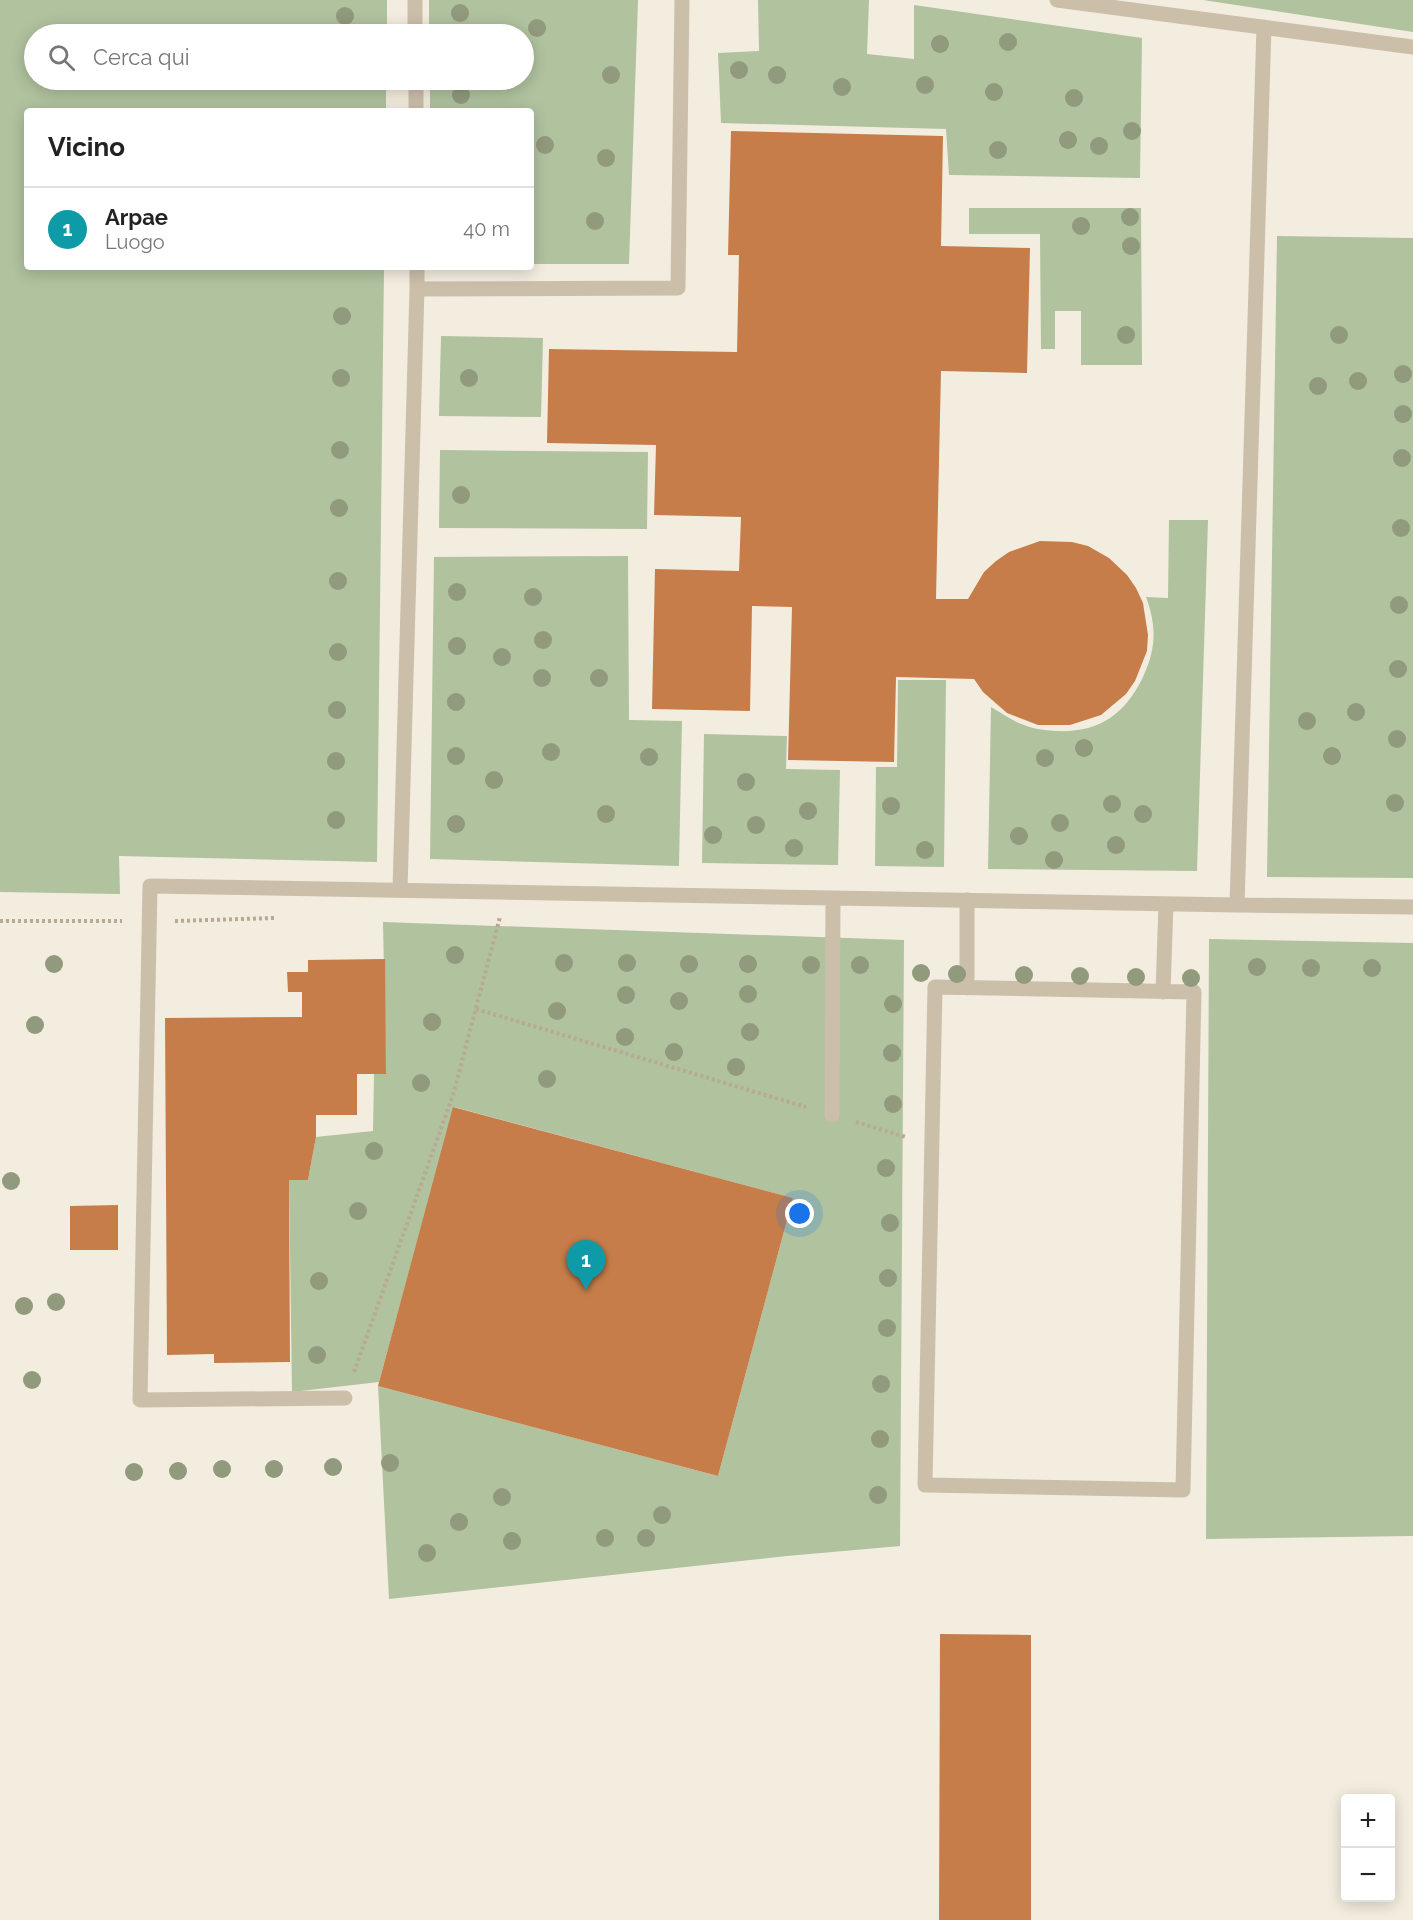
<!DOCTYPE html>
<html lang="it">
<meta charset="utf-8">
<style>
body{margin:0;font-family:Raleway,sans-serif;background:#f2f2f2;color:#222}
.controls{position:absolute;right:18px;bottom:18px;display:grid;overflow:hidden;border-radius:6px;box-shadow:0 3px 15px #0003}
.controls button{width:54px;height:54px;display:grid;place-items:center;padding:0;border:0;border-bottom:2px solid #e0e0e0;background:#fff;color:#222;font:30px sans-serif}
.you{position:absolute;left:800px;top:1214px;width:21px;height:21px;margin:-15px;border:4px solid #fff;border-radius:50%;background:#1a73e8;box-shadow:0 0 0 9px #1a73e833}
.badge{display:grid;place-items:center;width:39px;height:39px;border-radius:50%;background:#0b8043;color:#fff;font-size:20px;font-weight:700}
.pin{position:absolute;translate:-50% -50px;filter:drop-shadow(0 2px 3px #0008)}
.pin::after{content:'';position:absolute;top:32px;width:21px;height:18px;background:inherit;clip-path:polygon(0 0,100% 0,50% 100%)}
.list{margin:0;padding:0;list-style:none}
h2{display:flex;justify-content:space-between;align-items:center;height:78px;margin:0;padding:0 24px;font-size:26px}
h2 small{font-size:20px;font-weight:400;color:#767676}
.list li{display:grid;grid-template-columns:39px 1fr auto;gap:18px;align-items:center;box-sizing:border-box;height:84px;padding:0 24px;border-top:2px solid #e0e0e0}
.list b{display:block;font-size:22px;white-space:nowrap}
.list p{margin:0;font-size:20px;white-space:nowrap;color:#767676}
.list em{font-size:20px;font-style:normal;color:#767676}
.icon{flex:none;width:33px;height:33px;fill:none;stroke:currentColor;stroke-width:2;stroke-linecap:round;stroke-linejoin:round}
.map{position:relative;flex:none;width:1413px;height:1920px;overflow:hidden}
.search{position:absolute;background:#fff;box-shadow:0 3px 15px #0003;left:24px;top:24px;width:510px;height:66px;display:flex;align-items:center;gap:15px;box-sizing:border-box;padding:0 21px;border-radius:33px;color:#767676;font-size:22px}
.panel{position:absolute;background:#fff;box-shadow:0 3px 15px #0003;left:24px;top:108px;width:510px;height:162px;border-radius:6px}
.map>svg:first-child{display:block}
.green{fill:#b0c29e}
.building{fill:#c67d4a}
.lines{fill:none;stroke-linecap:round;stroke-linejoin:round}
.path{stroke:#b7a994;stroke-width:4;stroke-dasharray:3 3;stroke-linecap:butt}
.lane{stroke:#cbbfaa;stroke-width:15}
.tree{fill:#919a7d}
</style>
<div class="map">
<svg width="1413" height="1920" viewBox="0 0 1413 1920">
<rect width="100%" height="100%" fill="#f3eddf"/>
<path class="green" d="M0 0H387V34H34V80H386V111H27V267H384L377 862 119 856 120 894 0 892Z
M429 0H638L629 264H531V111H430V80H524V34H429Z
M758 0H869L867 54 914 59V5L1142 38 1140 178 949 175 946 129 721 123 718 53 759 51Z
M1203 0H1413V32Z
M969 208H1141L1142 365H1081V311H1055V349H1041L1040 234H969Z
M1277 236 1413 238V878L1267 877Z
M441 336 543 338 541 417 439 416Z
M440 450 648 452 647 529 439 528Z
M1169 520H1208L1197 871 988 869 991 707C1002 713 1012 721 1024 725 1033 729 1045 730 1055 731 1098 733 1124 716 1143 677 1156 649 1157 627 1146 597L1168 598Z
M628 556 629 720 682 721 679 866 430 859 434 557Z
M898 680H946L944 867 875 866 876 767H897Z
M704 734 787 736 786 769 840 770 838 865 702 863Z
M383 922 904 940 900 1546 787 1556 389 1599 378 1386 718 1476 793 1198 454 1107 379 1382 292 1392 289 1180H308L316 1137 373 1131 374 1074 386 1073Z
M1209 939 1413 943V1536L1206 1539Z"/>
<path class="building" d="M731 131 943 136 941 246 1030 248 1027 373 941 371 936 599H968L984 572 996 561 1009 552 1040 541 1072 542 1088 546 1109 558 1127 575 1136 588 1143 603 1148 635 1147 651 1135 681 1126 694 1101 715 1070 725H1038L1007 713 983 692 974 679 896 677 894 762 788 760 792 607 752 606 750 711 652 709 655 569 739 571 741 517 654 515 656 445 547 443 549 349 737 352 739 255H728Z
M385 959 386 1074H357V1115H316V1137L308 1180H289L290 1362 214 1363V1354L167 1355 165 1018 302 1017V992H288L287 972H308V960Z
M453 1107 793 1198 718 1476 378 1386Z
M118 1205V1250H70V1206Z
M940 1634 1031 1635V1920H939Z"/>
<g class="lines">
<path class="path" d="M0 921H122
M175 921 275 918
M476 1009 806 1107
M856 1122 906 1137
M354 1372 453 1095 500 917"/>
<path class="lane" d="M415 0V34
M1057 0 1413 47
M1264 27 1237 905 1413 907
M416 80V111
M417 267V289L678 288 682 0
M400 890 417 289
M935 987 1194 992 1183 1490 925 1485Z
M967 988V900
M1163 992 1166 904
M832 1115 833 898
M345 1398 140 1400 150 886 1237 905"/>
</g>
<g class="tree">
<circle cx="460" cy="13" r="9"/>
<circle cx="345" cy="16" r="9"/>
<circle cx="537" cy="28" r="9"/>
<circle cx="1008" cy="42" r="9"/>
<circle cx="940" cy="44" r="9"/>
<circle cx="739" cy="70" r="9"/>
<circle cx="611" cy="75" r="9"/>
<circle cx="777" cy="75" r="9"/>
<circle cx="925" cy="85" r="9"/>
<circle cx="842" cy="87" r="9"/>
<circle cx="994" cy="92" r="9"/>
<circle cx="461" cy="95" r="9"/>
<circle cx="1074" cy="98" r="9"/>
<circle cx="1132" cy="131" r="9"/>
<circle cx="1068" cy="140" r="9"/>
<circle cx="545" cy="145" r="9"/>
<circle cx="1099" cy="146" r="9"/>
<circle cx="998" cy="150" r="9"/>
<circle cx="606" cy="158" r="9"/>
<circle cx="1130" cy="217" r="9"/>
<circle cx="595" cy="221" r="9"/>
<circle cx="1081" cy="226" r="9"/>
<circle cx="1131" cy="246" r="9"/>
<circle cx="342" cy="316" r="9"/>
<circle cx="1126" cy="335" r="9"/>
<circle cx="1339" cy="335" r="9"/>
<circle cx="1403" cy="374" r="9"/>
<circle cx="341" cy="378" r="9"/>
<circle cx="469" cy="378" r="9"/>
<circle cx="1358" cy="381" r="9"/>
<circle cx="1318" cy="386" r="9"/>
<circle cx="1403" cy="414" r="9"/>
<circle cx="340" cy="450" r="9"/>
<circle cx="1402" cy="458" r="9"/>
<circle cx="461" cy="495" r="9"/>
<circle cx="339" cy="508" r="9"/>
<circle cx="1401" cy="528" r="9"/>
<circle cx="338" cy="581" r="9"/>
<circle cx="457" cy="592" r="9"/>
<circle cx="533" cy="597" r="9"/>
<circle cx="1399" cy="605" r="9"/>
<circle cx="543" cy="640" r="9"/>
<circle cx="457" cy="646" r="9"/>
<circle cx="338" cy="652" r="9"/>
<circle cx="502" cy="657" r="9"/>
<circle cx="1398" cy="669" r="9"/>
<circle cx="542" cy="678" r="9"/>
<circle cx="599" cy="678" r="9"/>
<circle cx="456" cy="702" r="9"/>
<circle cx="337" cy="710" r="9"/>
<circle cx="1356" cy="712" r="9"/>
<circle cx="1307" cy="721" r="9"/>
<circle cx="1397" cy="739" r="9"/>
<circle cx="1084" cy="748" r="9"/>
<circle cx="551" cy="752" r="9"/>
<circle cx="456" cy="756" r="9"/>
<circle cx="1332" cy="756" r="9"/>
<circle cx="649" cy="757" r="9"/>
<circle cx="1045" cy="758" r="9"/>
<circle cx="336" cy="761" r="9"/>
<circle cx="494" cy="780" r="9"/>
<circle cx="746" cy="782" r="9"/>
<circle cx="1395" cy="803" r="9"/>
<circle cx="1112" cy="804" r="9"/>
<circle cx="891" cy="806" r="9"/>
<circle cx="808" cy="811" r="9"/>
<circle cx="606" cy="814" r="9"/>
<circle cx="1143" cy="814" r="9"/>
<circle cx="336" cy="820" r="9"/>
<circle cx="1060" cy="823" r="9"/>
<circle cx="456" cy="824" r="9"/>
<circle cx="756" cy="825" r="9"/>
<circle cx="713" cy="835" r="9"/>
<circle cx="1019" cy="836" r="9"/>
<circle cx="1116" cy="845" r="9"/>
<circle cx="794" cy="848" r="9"/>
<circle cx="925" cy="850" r="9"/>
<circle cx="1054" cy="860" r="9"/>
<circle cx="455" cy="955" r="9"/>
<circle cx="564" cy="963" r="9"/>
<circle cx="627" cy="963" r="9"/>
<circle cx="54" cy="964" r="9"/>
<circle cx="689" cy="964" r="9"/>
<circle cx="748" cy="964" r="9"/>
<circle cx="811" cy="965" r="9"/>
<circle cx="860" cy="965" r="9"/>
<circle cx="1257" cy="967" r="9"/>
<circle cx="1311" cy="968" r="9"/>
<circle cx="1372" cy="968" r="9"/>
<circle cx="921" cy="973" r="9"/>
<circle cx="957" cy="974" r="9"/>
<circle cx="1024" cy="975" r="9"/>
<circle cx="1080" cy="976" r="9"/>
<circle cx="1136" cy="977" r="9"/>
<circle cx="1191" cy="978" r="9"/>
<circle cx="748" cy="994" r="9"/>
<circle cx="626" cy="995" r="9"/>
<circle cx="679" cy="1001" r="9"/>
<circle cx="893" cy="1004" r="9"/>
<circle cx="557" cy="1011" r="9"/>
<circle cx="432" cy="1022" r="9"/>
<circle cx="35" cy="1025" r="9"/>
<circle cx="750" cy="1032" r="9"/>
<circle cx="625" cy="1037" r="9"/>
<circle cx="674" cy="1052" r="9"/>
<circle cx="892" cy="1053" r="9"/>
<circle cx="736" cy="1067" r="9"/>
<circle cx="547" cy="1079" r="9"/>
<circle cx="421" cy="1083" r="9"/>
<circle cx="893" cy="1104" r="9"/>
<circle cx="374" cy="1151" r="9"/>
<circle cx="886" cy="1168" r="9"/>
<circle cx="11" cy="1181" r="9"/>
<circle cx="358" cy="1211" r="9"/>
<circle cx="890" cy="1223" r="9"/>
<circle cx="888" cy="1278" r="9"/>
<circle cx="319" cy="1281" r="9"/>
<circle cx="56" cy="1302" r="9"/>
<circle cx="24" cy="1306" r="9"/>
<circle cx="887" cy="1328" r="9"/>
<circle cx="317" cy="1355" r="9"/>
<circle cx="32" cy="1380" r="9"/>
<circle cx="881" cy="1384" r="9"/>
<circle cx="880" cy="1439" r="9"/>
<circle cx="390" cy="1463" r="9"/>
<circle cx="333" cy="1467" r="9"/>
<circle cx="222" cy="1469" r="9"/>
<circle cx="274" cy="1469" r="9"/>
<circle cx="178" cy="1471" r="9"/>
<circle cx="134" cy="1472" r="9"/>
<circle cx="878" cy="1495" r="9"/>
<circle cx="502" cy="1497" r="9"/>
<circle cx="662" cy="1515" r="9"/>
<circle cx="459" cy="1522" r="9"/>
<circle cx="605" cy="1538" r="9"/>
<circle cx="646" cy="1538" r="9"/>
<circle cx="512" cy="1541" r="9"/>
<circle cx="427" cy="1553" r="9"/>
</g>
</svg>
<div class="controls">
<button>+</button>
<button>−</button>
</div>
<div class="you"></div>
<div class="pin badge" style="left:586px;top:1290px;background:#0f9aa8">1</div>
<div class="search"><svg class="icon" aria-label="search" viewBox="0 0 24 24"><circle cx="10" cy="10" r="6"/><path d="M15 15l6 6"/></svg>Cerca qui</div>
<section class="panel">
<h2>Vicino<small></small></h2>
<ul class="list">
<li><span class="badge" style="background:#0f9aa8">1</span><div><b>Arpae</b><p>Luogo</p></div><em>40 m</em></li>
</ul>
</section>
</div>
